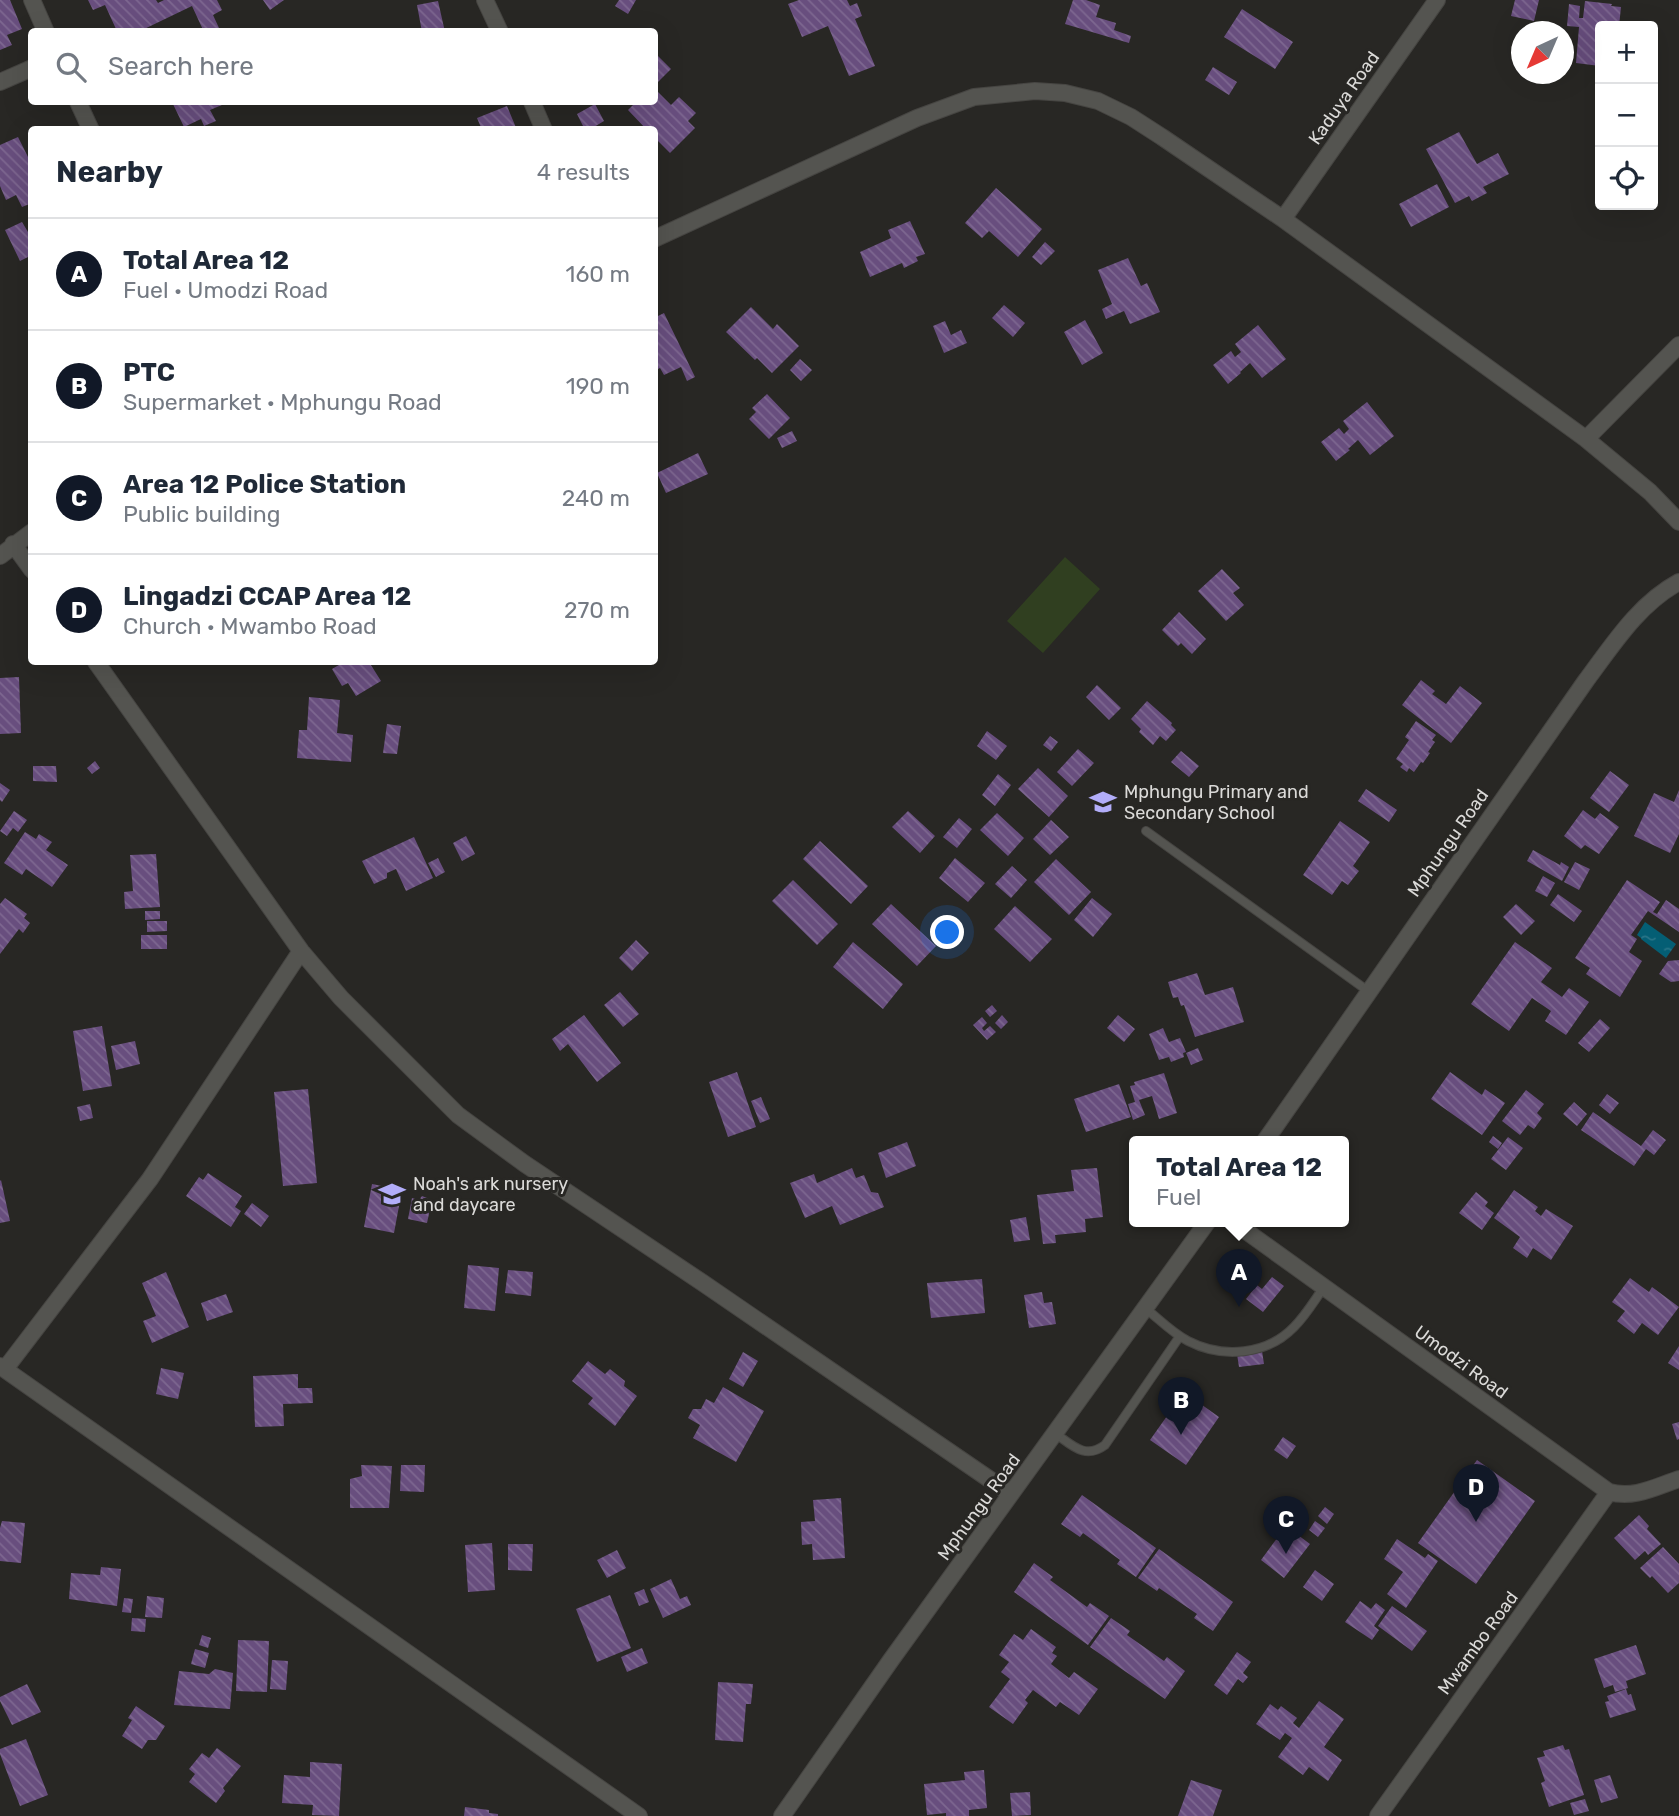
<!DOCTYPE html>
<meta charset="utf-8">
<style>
body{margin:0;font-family:Rubik,sans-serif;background:#f2f2f3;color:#1f2937}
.controls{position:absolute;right:21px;top:21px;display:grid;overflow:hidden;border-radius:7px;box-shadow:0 7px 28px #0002}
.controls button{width:63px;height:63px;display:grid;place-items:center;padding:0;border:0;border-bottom:2px solid #e0e1e3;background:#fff;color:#1f2937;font:35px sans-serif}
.compass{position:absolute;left:1511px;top:21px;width:63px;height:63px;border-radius:50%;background:#fff;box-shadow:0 7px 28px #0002;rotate:224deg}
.you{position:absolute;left:948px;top:933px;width:24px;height:24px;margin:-18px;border:5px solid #fff;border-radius:50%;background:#1a73e8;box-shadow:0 0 0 10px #1a73e833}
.badge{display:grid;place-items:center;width:46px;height:46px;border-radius:50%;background:#111827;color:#fff;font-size:23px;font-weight:700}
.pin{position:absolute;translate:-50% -58px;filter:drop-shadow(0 2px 4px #0008)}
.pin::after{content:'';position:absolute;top:37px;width:24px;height:21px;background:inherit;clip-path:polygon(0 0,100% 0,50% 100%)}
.popup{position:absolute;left:1129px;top:1136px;width:220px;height:91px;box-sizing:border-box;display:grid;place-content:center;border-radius:7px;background:#fff;filter:drop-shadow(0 2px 5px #0005);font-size:23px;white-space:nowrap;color:#747a83}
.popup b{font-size:26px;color:#1f2937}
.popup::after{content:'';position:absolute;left:50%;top:100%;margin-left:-14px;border:14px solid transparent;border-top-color:#fff}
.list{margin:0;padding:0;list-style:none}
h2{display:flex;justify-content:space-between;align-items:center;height:91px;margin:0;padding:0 28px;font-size:30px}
h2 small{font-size:23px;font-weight:400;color:#747a83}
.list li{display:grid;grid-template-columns:46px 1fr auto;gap:21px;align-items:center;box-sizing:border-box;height:112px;padding:0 28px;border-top:2px solid #e0e1e3}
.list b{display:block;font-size:26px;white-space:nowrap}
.list p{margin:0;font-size:23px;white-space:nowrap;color:#747a83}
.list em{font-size:23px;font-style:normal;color:#747a83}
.icon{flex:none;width:38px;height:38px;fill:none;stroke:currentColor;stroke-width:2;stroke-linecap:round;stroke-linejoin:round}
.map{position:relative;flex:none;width:1679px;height:1816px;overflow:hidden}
.search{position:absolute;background:#fff;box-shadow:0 7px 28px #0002;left:28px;top:28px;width:630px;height:77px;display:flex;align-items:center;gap:18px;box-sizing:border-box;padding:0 24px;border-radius:7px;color:#747a83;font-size:26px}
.panel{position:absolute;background:#fff;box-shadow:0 7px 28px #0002;left:28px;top:126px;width:630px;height:539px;border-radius:7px}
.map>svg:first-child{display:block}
.garden{fill:#303f20}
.water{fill:url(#water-ripples)}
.building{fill:url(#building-back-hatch)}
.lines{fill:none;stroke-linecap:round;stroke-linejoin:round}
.lane-casing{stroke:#464542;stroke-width:10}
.street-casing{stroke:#464542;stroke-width:18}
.lane{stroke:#545450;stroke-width:8}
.street{stroke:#545450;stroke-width:16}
.labels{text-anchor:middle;stroke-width:6;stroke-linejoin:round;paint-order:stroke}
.street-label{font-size:18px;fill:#dbdad8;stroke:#282724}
.poi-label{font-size:18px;fill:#dbdad8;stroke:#282724;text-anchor:start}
</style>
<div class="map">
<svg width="1679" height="1816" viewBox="0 0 1679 1816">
<defs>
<pattern id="water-ripples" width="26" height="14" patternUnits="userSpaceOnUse" patternTransform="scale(1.75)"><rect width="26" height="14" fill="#045e74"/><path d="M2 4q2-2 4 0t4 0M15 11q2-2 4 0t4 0" fill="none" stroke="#287487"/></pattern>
<pattern id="building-back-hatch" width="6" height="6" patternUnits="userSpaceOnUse" patternTransform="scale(1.75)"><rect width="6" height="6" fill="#684e7e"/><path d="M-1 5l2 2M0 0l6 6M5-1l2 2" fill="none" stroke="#7d6790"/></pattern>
</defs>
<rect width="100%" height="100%" fill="#282724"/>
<path class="garden" d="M1065 557 1100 589 1043 653 1007 621Z"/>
<path class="water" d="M1645 922 1676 944 1666 958 1641 939V938L1637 935Z"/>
<path class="building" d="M0 0H10L22 29 7 35 12 45 0 50Z
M88 0H156L158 3 164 0H217L222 10 213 15 219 28 212 32H204L192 6 138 32H111L116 29 105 5 93 10Z
M263 0H284L270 10Z
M619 0H636L628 14 615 6Z
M799 0H847L850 6 857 3 862 16 855 19 875 66 849 76 828 26 802 37 788 4Z
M1073 0H1086L1100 5 1096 17 1116 23 1114 30 1131 36 1129 43 1065 24Z
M1515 0H1539L1534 21 1511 16Z
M438 1 445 32H422L417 5Z
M1585 1 1612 4 1611 6 1621 7 1619 26H1600V66L1576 63 1579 27 1567 26 1569 4 1580 6 1579 18H1583Z
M1242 9 1293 42 1275 69 1224 37Z
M654 52 671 69 654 86Z
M1213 67 1237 82 1229 95 1205 80Z
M654 88 671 105 679 97 696 113 688 121 695 128 670 153 654 137V130H647L628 110 636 102H654Z
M172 102H229L210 110 216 121 204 126 201 119 184 127Z
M595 104 604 121 589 130H585L577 114Z
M507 106 517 130H482L477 118Z
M1459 132 1477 164 1498 153 1509 174 1483 187 1487 193 1472 201 1469 196 1455 203 1426 149Z
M18 137 29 159 32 158V203L22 207 16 195 6 200 0 186V145Z
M1437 184 1449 207 1411 227 1399 204Z
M996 188 1042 229 1018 257 989 231 982 238 965 223Z
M910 221 925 254 916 257 918 261 904 268 902 263 870 277 860 252 891 238 888 230Z
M22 222 28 232 32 230V255L20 261 5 230Z
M1045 242 1055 251 1041 265 1032 257Z
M1128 258 1141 286 1147 283 1160 312 1130 324 1124 311 1106 319 1102 309 1112 304 1098 270Z
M1004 305 1025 323 1013 337 992 318Z
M751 307 773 329 777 324 799 346 772 373 757 358 755 360 726 332Z
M664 313 695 377 687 381 681 367 664 375 660 368 654 371V318Z
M1085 320 1103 353 1082 365 1064 332Z
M945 321 951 335 961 330 967 343 944 353 933 326Z
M1258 325 1286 359 1262 378 1250 363 1240 372 1241 373 1228 384 1213 365 1231 351 1235 357 1241 352 1235 344Z
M800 359 812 370 801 381 790 370Z
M767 394 790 418 769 439 749 419 756 412 752 408Z
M1367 402 1394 436 1370 455 1358 440 1348 449 1350 450 1336 461 1321 442 1339 428 1344 434 1349 429 1343 421Z
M792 431 797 441 782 448 777 438Z
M698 453 708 474 666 493 657 473Z
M1222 569 1240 588 1233 593 1244 605 1226 621 1198 591Z
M1179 612 1206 639 1192 654 1181 643 1178 646 1162 630Z
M344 662H369L381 681 356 696 348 683 342 686 332 669Z
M19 677 21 733 0 734V678Z
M1421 680 1435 691 1432 694 1446 704 1460 686 1482 703 1451 743 1402 705Z
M1097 685 1121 708 1109 720 1086 697Z
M309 697 340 700 337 733 353 735 351 762 297 758 299 730H307Z
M1147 701 1172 723 1171 725 1176 730 1166 741 1160 736 1153 745 1139 732 1141 729 1131 719Z
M1416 721 1436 735 1432 740 1435 742 1428 752 1430 753 1423 763 1421 762 1414 772 1409 768 1407 772 1400 767 1403 764 1396 759 1409 740 1405 737Z
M387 724 401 726 397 754 383 753Z
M987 731 1007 746 996 760 977 746Z
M1050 736 1058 742 1051 751 1043 745Z
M1078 749 1094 763 1072 786 1057 772Z
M1181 751 1199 766 1189 777 1171 762Z
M95 761 100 768 92 774 87 768Z
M33 766H56L57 782 33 781Z
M1038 768 1068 796 1049 817 1018 789Z
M1610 771 1629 785 1609 812 1590 798Z
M998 774 1011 785 995 806 982 795Z
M0 783 10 790 2 802 0 800Z
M1366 789 1397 810 1389 822 1358 801Z
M1679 790V834L1670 853 1634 836 1654 793 1674 802Z
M1583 810 1595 819 1600 813 1619 827 1599 854 1585 845 1581 849 1564 836Z
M14 811 27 820 18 832 13 828 7 836 0 831Z
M908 811 935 836 920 853 892 827Z
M997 813 1024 838 1008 856 980 830Z
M959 818 972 829 957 848 943 837Z
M1051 820 1069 837 1050 855 1033 839Z
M1340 821 1370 842 1353 866 1359 871 1348 885 1342 881 1332 895 1303 875Z
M25 832 36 839 39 834 52 842 46 850 68 865 52 887 26 869 22 875 4 863Z
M466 836 475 854 462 861 453 843Z
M414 837 433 878 406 891 396 869 387 873V878L374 884 362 861Z
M820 841 868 886 851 904 803 859Z
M1533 850 1560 865 1561 862 1569 867 1562 881 1527 861Z
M156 854 160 907 125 909 124 892 133 891 130 855Z
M438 858 445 872 436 877 428 863Z
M955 858 985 883 968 902 939 878Z
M1056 859 1091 892 1069 915 1034 882Z
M1575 862 1590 869 1579 890 1564 882Z
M1012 866 1027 880 1011 898 995 884Z
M1543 876 1555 883 1547 897 1535 891Z
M793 880 838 924 817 945 772 901Z
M1627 880 1660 902 1653 912 1657 914 1666 900 1679 909V932L1648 911 1631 935 1637 939 1629 952 1642 961 1620 997 1586 974 1590 968 1575 958Z
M1558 894 1582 911 1574 922 1550 905Z
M5 898 27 914 24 918 30 923 23 933 19 929 0 954V904Z
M1092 898 1112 914 1093 937 1074 920Z
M891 904 936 946 917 966 872 924Z
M1516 904 1535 921 1521 935 1503 917Z
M1015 906 1052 939 1030 962 994 929Z
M145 911H160V919L145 920Z
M147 921H167V931L147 932Z
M141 935H167V949H141Z
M636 940 649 953 632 971 619 958Z
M853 942 903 984 883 1009 833 967Z
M1515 942 1552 968 1541 982 1562 997 1569 988 1589 1002 1566 1035 1545 1021 1551 1011 1532 998 1509 1031 1471 1004Z
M1679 960V981L1671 982 1659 974 1668 961Z
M1197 973 1205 995 1233 987 1244 1022 1195 1037 1184 1005 1181 1006 1178 997 1173 998 1168 982Z
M620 992 639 1014 623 1027 604 1005Z
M992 1005 997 1011 990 1017 985 1011Z
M584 1015 621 1063 597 1082 568 1044 560 1051 552 1039Z
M1002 1015 1008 1022 1001 1029 995 1023Z
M1118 1015 1135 1029 1124 1042 1107 1028Z
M982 1017 987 1023 982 1028 984 1031 990 1026 996 1032 987 1040 973 1025Z
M1600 1019 1610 1028 1589 1052 1578 1043Z
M102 1026 112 1086 83 1091 73 1031Z
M1163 1028 1169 1042 1180 1038 1186 1052 1183 1053 1184 1057 1171 1062 1169 1057 1159 1060 1149 1034Z
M135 1041 140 1064 116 1070 111 1046Z
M1198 1048 1203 1060 1191 1065 1186 1053Z
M737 1072 756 1127 728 1137 709 1082Z
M1450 1072 1482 1095 1485 1089 1505 1103 1482 1135 1431 1099Z
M1164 1073 1177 1113 1159 1119 1152 1096 1139 1100 1145 1115 1133 1120 1128 1104 1135 1102 1130 1086 1135 1085 1134 1082Z
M1119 1084 1131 1117 1086 1132 1074 1099Z
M308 1089 317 1183 283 1186 274 1092Z
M1526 1090 1544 1104 1537 1113 1542 1118 1534 1129 1528 1125 1520 1135 1502 1121Z
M1607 1094 1619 1103 1610 1114 1599 1105Z
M761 1097 770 1119 760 1123 751 1101Z
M1574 1102 1587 1114 1577 1126 1563 1114Z
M90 1104 93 1118 80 1121 77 1107Z
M1593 1112 1641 1146 1653 1130 1666 1140 1654 1155 1646 1149 1634 1166 1581 1130Z
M1493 1136 1502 1143 1498 1149 1489 1142Z
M1508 1137 1523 1148 1506 1170 1491 1159Z
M907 1142 916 1166 886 1178 878 1153Z
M852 1168 856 1178 864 1175 871 1192 878 1193 884 1207 840 1225 832 1206 805 1218 790 1183 814 1174 817 1183Z
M1097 1168 1103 1217 1085 1219 1086 1232 1055 1235 1056 1243 1043 1244 1037 1195 1074 1191 1071 1170Z
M208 1173 242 1196 235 1207 241 1211 231 1227 186 1196 199 1177 203 1180Z
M1 1180 10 1221 0 1223V1181Z
M372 1184 402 1190 394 1233 364 1227Z
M1514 1190 1538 1207 1535 1211 1541 1216 1546 1209 1573 1226 1551 1260 1533 1248 1527 1258 1513 1248 1520 1237 1494 1218Z
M1476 1192 1488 1202 1485 1206 1494 1213 1482 1230 1459 1213Z
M422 1196 432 1200 427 1223 408 1219 412 1198 419 1200Z
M252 1203 269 1216 261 1227 244 1214Z
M1026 1217 1030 1240 1014 1242 1010 1220Z
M468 1265 499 1268 495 1311 464 1308Z
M508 1270 533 1272 531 1296 505 1293Z
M166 1272 189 1327 152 1343 143 1321 156 1316 142 1283Z
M1272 1277 1284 1286 1263 1312 1246 1299 1257 1285 1262 1289Z
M1630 1278 1649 1292 1652 1287 1679 1307 1658 1335 1642 1323 1634 1334 1617 1321 1625 1311 1612 1302Z
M982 1279 985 1313 931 1318 927 1283Z
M1042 1292 1044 1303 1052 1302 1056 1324 1029 1328 1024 1295Z
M226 1294 233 1312 207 1321 201 1303Z
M1679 1346V1370L1668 1363Z
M1262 1351 1264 1364 1239 1367 1237 1354Z
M743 1352 758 1361 743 1387 729 1379Z
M588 1361 605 1374 610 1369 625 1381 624 1386 637 1396 615 1426 588 1404 593 1398 572 1381Z
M161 1368 184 1373 178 1399 156 1394Z
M298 1374V1388H312L313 1403 283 1404 284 1426 255 1427 253 1376Z
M723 1387 764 1411 736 1462 693 1438 700 1425 688 1418 693 1409H701L706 1399 714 1403Z
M1184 1392 1219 1417 1186 1465 1150 1440Z
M1679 1422V1439L1677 1440 1672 1424Z
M1283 1437 1296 1446 1287 1459 1274 1450Z
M1477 1460 1535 1501 1476 1584 1418 1543Z
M361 1465 392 1466 389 1508H350V1479L362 1476Z
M401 1465H425L424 1492 400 1491Z
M1082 1495 1156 1548 1136 1577 1117 1564 1120 1560 1083 1533 1080 1537 1061 1524Z
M841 1498 845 1558 813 1560 812 1544 802 1545 801 1522 815 1521 813 1500Z
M1325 1507 1334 1514 1327 1524 1318 1516Z
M1639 1515 1649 1526 1647 1529 1661 1544 1648 1555 1645 1551 1635 1560 1614 1538Z
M2 1521 25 1523 21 1563 0 1561V1528Z
M1315 1521 1325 1528 1318 1537 1309 1530Z
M1286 1526 1310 1544 1284 1578 1261 1560Z
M1397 1539 1425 1558 1428 1554 1438 1561 1406 1608 1387 1594 1403 1572 1384 1559Z
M492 1543 495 1590 468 1592 465 1545Z
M508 1544H533L532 1571 508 1570Z
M1663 1547 1679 1564V1583L1668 1593 1652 1576 1650 1578 1640 1568Z
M1159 1549 1233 1602 1213 1631 1194 1618 1197 1614 1159 1588 1157 1591 1138 1578Z
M617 1550 626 1568 607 1578 597 1560Z
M1034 1563 1053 1577 1050 1580 1087 1607 1090 1603 1109 1616 1088 1645 1014 1592Z
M101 1567 121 1569 117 1606 69 1599 71 1573 100 1575Z
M1315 1570 1334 1584 1322 1601 1303 1587Z
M671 1579 680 1599 687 1596 691 1605 663 1618 650 1589Z
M644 1589 649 1602 639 1606 634 1593Z
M610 1595 631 1648 597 1662 576 1609Z
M147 1596 164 1598 162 1618 145 1617Z
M124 1598 133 1599 131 1613 122 1612Z
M1360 1601 1371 1609 1376 1603 1385 1610 1374 1626 1379 1630 1372 1640 1345 1622Z
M1392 1606 1427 1631 1412 1651 1378 1626Z
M132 1618 146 1619 145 1632 131 1631Z
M1111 1618 1130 1631 1127 1635 1164 1661 1167 1657 1185 1671 1165 1699 1090 1647Z
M1031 1629 1056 1647 1052 1653 1057 1656 1051 1664 1069 1678 1074 1672 1098 1689 1079 1715 1060 1702 1056 1707 1033 1690 1025 1700 1028 1703 1013 1724 989 1707 1010 1679 1001 1672 1009 1662 999 1655 1014 1634 1023 1640Z
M202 1635 211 1638 208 1648 199 1645Z
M238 1640 269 1641 267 1692 236 1691Z
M1636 1645 1646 1674 1626 1681 1628 1688 1615 1692 1613 1685 1604 1688 1594 1659Z
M642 1648 648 1663 627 1672 621 1657Z
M195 1649 209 1653 205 1668 191 1664Z
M1237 1652 1251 1662 1243 1673 1248 1677 1243 1683 1238 1679 1227 1695 1214 1685Z
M272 1660 288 1661 286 1690 270 1689Z
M215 1669 233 1673 230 1709 174 1705 179 1671 209 1674Z
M718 1682 753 1684 751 1704H746L743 1742 715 1740Z
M27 1684 41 1712 12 1725 0 1701V1697Z
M1626 1689 1628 1695 1631 1694 1636 1710 1610 1718 1605 1702 1609 1701 1607 1696Z
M1319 1701 1344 1719 1324 1747 1342 1760 1328 1781 1309 1767 1303 1775 1278 1757 1292 1738 1285 1733 1280 1740 1256 1724 1270 1704 1278 1710 1281 1706 1297 1718 1293 1723 1299 1728Z
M136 1706 165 1726 156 1740H148L142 1749 122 1736 132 1720 128 1718Z
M26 1739 48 1795 20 1806 0 1754V1749Z
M1563 1745 1565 1750 1569 1749 1584 1795 1549 1807 1541 1783 1545 1781 1537 1758 1545 1756 1543 1751Z
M217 1748 241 1766 223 1788 225 1791 216 1803 189 1782 195 1774 189 1769 202 1753 209 1758Z
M310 1762 342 1764 339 1816 312 1815 313 1805 282 1803 284 1775 310 1777Z
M984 1770 987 1808 969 1810V1816H946V1813L927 1815 924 1784 965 1780 964 1772Z
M1610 1775 1618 1798 1601 1803 1594 1780Z
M1191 1780 1222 1790 1213 1816H1178Z
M1030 1792 1031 1815 1012 1816 1010 1793Z
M1585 1799 1589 1811 1574 1815 1570 1803Z
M465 1807 489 1810V1813L498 1814V1816H464Z"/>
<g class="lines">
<g class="lane-casing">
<path id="lane" d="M1146 831 1368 991
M1145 1308C1159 1319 1172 1333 1188 1341 1223 1359 1267 1355 1294 1327 1306 1315 1314 1301 1324 1287
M1056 1434C1072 1445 1085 1460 1105 1445L1180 1336"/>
</g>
<g class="street-casing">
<path id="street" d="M32 0 46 32
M485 0 500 32
M0 82 32 68
M78 102 91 130
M532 102 544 130
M1283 219 1437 0
M654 239 917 118 974 97 1035 91 1065 93 1098 101 1131 117 1162 137 1283 219 1586 439 1650 492 1679 522
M1586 439 1679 345
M13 544 32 570
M0 556 32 532
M96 662 301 951 341 998 458 1115 525 1164 703 1283 1011 1494
M1265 1141 1585 682C1612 646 1638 604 1679 582
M1232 1221 1609 1492C1634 1499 1655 1487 1679 1479
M0 1366 639 1816
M5 1369 150 1179 301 951
M782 1816 891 1660 1208 1221
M1378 1816 1609 1492"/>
</g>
<use href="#lane" class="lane"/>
<use href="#street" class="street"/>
</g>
<defs>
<g id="school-bare" transform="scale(2.1)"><path d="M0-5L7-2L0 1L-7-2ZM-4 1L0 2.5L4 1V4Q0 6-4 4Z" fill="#b2adf9" stroke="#282724" stroke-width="2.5" paint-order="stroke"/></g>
</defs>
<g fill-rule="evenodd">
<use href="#school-bare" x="1103" y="802"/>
<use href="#school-bare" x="392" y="1194"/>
</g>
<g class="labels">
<g class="street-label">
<text transform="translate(1344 98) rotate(-55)" y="6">Kaduya Road</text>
<text transform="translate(1448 843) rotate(-55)" y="6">Mphungu Road</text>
<text transform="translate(1461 1362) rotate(36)" y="6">Umodzi Road</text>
<text transform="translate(979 1507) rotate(-54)" y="6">Mphungu Road</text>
<text transform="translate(1478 1643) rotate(-54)" y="6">Mwambo Road</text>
</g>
<g class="poi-label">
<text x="1124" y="798">Mphungu Primary and<tspan x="1124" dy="21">Secondary School</tspan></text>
<text x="413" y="1190">Noah's ark nursery<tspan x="413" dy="21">and daycare</tspan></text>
</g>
</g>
</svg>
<div class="controls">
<button>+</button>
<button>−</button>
<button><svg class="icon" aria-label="locate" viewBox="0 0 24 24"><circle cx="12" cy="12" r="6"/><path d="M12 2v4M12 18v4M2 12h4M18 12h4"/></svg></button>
</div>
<svg class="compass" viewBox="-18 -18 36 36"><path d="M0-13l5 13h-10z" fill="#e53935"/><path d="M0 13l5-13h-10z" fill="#747a83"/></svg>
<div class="you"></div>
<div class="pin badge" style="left:1239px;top:1307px">A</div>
<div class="popup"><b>Total Area 12</b>Fuel</div>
<div class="pin badge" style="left:1181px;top:1435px">B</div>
<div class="pin badge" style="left:1286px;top:1554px">C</div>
<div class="pin badge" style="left:1476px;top:1522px">D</div>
<div class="search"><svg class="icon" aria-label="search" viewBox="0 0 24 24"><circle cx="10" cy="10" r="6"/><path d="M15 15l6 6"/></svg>Search here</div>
<section class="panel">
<h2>Nearby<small>4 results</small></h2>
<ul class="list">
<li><span class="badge">A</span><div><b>Total Area 12</b><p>Fuel · Umodzi Road</p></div><em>160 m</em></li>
<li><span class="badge">B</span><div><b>PTC</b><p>Supermarket · Mphungu Road</p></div><em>190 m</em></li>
<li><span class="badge">C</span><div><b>Area 12 Police Station</b><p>Public building</p></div><em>240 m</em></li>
<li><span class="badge">D</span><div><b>Lingadzi CCAP Area 12</b><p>Church · Mwambo Road</p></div><em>270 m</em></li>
</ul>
</section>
</div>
